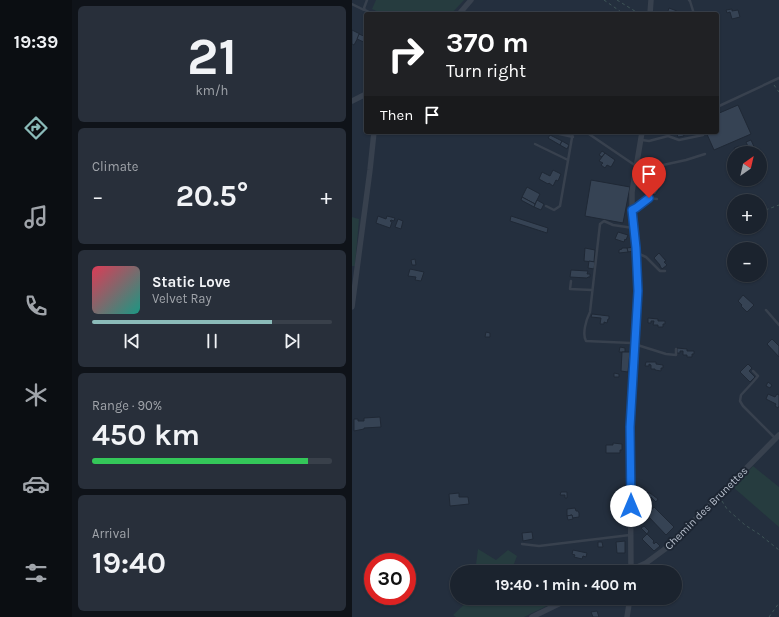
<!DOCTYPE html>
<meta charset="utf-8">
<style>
:root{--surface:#1b232e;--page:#282f3a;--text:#f1f3f6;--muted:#a0a4aa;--line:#39404a;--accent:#8bbbb9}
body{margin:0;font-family:Karla,sans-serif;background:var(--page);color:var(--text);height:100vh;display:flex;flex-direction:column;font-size:15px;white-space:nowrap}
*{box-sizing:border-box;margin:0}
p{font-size:13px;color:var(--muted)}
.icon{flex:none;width:22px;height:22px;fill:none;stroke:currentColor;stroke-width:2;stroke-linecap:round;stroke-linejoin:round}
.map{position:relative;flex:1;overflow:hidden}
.sheet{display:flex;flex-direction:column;gap:6px;padding:6px;background:#0f1319;width:280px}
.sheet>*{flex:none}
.hud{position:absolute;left:12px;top:12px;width:355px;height:122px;border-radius:4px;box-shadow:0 1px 3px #0004,0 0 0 1px var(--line);background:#202124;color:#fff;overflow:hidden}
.needle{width:26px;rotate:34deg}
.controls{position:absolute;left:375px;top:146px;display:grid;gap:8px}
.controls a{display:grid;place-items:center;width:40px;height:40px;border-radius:50%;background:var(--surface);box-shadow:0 1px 3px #0004,0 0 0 1px var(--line);font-size:20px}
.speed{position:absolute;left:12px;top:553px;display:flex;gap:8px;font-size:20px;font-weight:700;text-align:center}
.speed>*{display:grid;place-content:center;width:52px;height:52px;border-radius:50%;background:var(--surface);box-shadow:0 1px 3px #0004,0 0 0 1px var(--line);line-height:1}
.speed .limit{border:6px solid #d22;background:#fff;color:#111}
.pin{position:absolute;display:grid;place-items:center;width:34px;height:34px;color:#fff;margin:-41px -17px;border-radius:50% 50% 50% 0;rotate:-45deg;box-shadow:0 0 4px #0007}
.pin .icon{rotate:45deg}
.me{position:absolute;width:44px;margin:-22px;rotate:0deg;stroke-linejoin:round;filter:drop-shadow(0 0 3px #0008)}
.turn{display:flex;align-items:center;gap:14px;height:84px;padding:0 16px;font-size:18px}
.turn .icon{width:52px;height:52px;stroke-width:2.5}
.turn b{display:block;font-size:28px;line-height:34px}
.then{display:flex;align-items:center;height:38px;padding:0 16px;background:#0003;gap:8px;font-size:15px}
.big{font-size:30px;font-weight:700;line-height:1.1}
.sheet .widget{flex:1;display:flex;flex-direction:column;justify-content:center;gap:6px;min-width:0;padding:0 14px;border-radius:6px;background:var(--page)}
.sheet .dial{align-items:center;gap:0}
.dial b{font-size:52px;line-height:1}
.song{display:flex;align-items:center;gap:12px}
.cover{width:48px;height:48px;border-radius:6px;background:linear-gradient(135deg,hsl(350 70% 55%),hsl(170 70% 35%))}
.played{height:4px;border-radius:2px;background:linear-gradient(90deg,var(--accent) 75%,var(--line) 75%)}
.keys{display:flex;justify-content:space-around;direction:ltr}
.heat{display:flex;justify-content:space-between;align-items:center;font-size:22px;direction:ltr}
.charge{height:6px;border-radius:3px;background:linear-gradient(90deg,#34c759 90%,var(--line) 0)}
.trip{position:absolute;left:98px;top:565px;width:232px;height:40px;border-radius:20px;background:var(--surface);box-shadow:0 1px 3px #0004,0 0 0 1px var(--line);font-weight:700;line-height:40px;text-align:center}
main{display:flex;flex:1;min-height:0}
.tabs{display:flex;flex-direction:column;width:72px;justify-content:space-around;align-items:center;background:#0b0e12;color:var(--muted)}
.tabs .icon{width:28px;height:28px}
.tabs .active{color:var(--accent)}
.tabs b{font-size:18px;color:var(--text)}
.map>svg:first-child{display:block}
</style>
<main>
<nav class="tabs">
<b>19:39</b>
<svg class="icon active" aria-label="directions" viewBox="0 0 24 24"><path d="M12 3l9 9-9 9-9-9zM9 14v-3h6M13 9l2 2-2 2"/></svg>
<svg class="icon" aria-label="music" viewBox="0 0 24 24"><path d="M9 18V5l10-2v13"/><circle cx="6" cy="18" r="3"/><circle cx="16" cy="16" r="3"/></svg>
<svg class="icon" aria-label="phone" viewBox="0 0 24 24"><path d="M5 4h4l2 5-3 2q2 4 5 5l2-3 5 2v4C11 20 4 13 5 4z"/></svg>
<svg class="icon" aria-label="climate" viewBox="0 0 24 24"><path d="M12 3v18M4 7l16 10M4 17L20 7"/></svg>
<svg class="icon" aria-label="car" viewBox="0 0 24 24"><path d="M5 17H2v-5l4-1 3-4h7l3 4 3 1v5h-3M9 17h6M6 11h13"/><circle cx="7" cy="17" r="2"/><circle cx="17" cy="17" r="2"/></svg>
<svg class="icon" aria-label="filters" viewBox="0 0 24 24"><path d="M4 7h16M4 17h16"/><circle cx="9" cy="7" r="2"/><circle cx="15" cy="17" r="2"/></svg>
</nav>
<section class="sheet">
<div class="widget dial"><b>21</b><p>km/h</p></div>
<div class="widget"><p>Climate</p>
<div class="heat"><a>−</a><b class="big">20.5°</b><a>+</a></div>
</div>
<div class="widget">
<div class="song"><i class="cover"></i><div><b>Static Love</b><p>Velvet Ray</p></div></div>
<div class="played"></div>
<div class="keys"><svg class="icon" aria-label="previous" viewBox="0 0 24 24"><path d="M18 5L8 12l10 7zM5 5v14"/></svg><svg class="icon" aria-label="pause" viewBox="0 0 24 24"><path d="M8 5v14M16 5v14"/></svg><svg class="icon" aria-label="next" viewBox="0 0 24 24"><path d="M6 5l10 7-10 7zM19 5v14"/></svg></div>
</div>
<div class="widget"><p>Range · 90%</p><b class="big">450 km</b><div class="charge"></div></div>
<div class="widget"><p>Arrival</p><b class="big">19:40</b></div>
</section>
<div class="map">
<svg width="427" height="617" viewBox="0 0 427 617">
<rect width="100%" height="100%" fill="#242f3e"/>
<!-- green -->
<g fill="#263c3f">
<polygon points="24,0 112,0 99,14 31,14 20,9"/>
<polygon points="0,217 7,219 3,266 0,266"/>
<polygon points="401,466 427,487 427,527 381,487"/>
<polygon points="126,549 144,560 156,550 165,556 160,569 163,572 123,572"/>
<polygon points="119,598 211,598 172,617 104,617 101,615"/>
</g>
<!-- building -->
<g fill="#364354" stroke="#1f2835">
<polygon points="317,8 325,11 324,14 315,14"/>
<polygon points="380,9 380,11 386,10 388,17 380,19 378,12 375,13 374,10"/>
<polygon points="0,30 8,34 2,45 0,44"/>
<polygon points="7,34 14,37 14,43 5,39"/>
<polygon points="386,105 399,134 362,150 354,132 365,132 365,114"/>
<polygon points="331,133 332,136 326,137 325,134"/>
<polygon points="198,135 210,141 208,145 196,138"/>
<polygon points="399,140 403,149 398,151 394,142"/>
<polygon points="210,141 217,145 215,149 208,145"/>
<polygon points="387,146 389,151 385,153 382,148"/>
<polygon points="250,151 253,153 250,157 247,155"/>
<polygon points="253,153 263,160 259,167 255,165 253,168 249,165 251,163 247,161"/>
<polygon points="201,170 209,174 206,181 204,180 201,186 197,183 196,184 187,179 190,172 198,176"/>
<polygon points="239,180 278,187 271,223 233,216"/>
<polygon points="294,182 303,187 300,193 291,188"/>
<polygon points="175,187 188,194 183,204 170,197"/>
<polygon points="303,187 307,189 303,195 300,193"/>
<polygon points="170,197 183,204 182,207 169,200"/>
<polygon points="185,200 192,204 189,210 182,207"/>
<polygon points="382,206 382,214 381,215 377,209"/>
<polygon points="26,216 34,219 35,216 43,218 42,221 39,220 38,221 40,222 38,228 24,223"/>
<polygon points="159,216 196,228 195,233 158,221"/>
<polygon points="46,219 51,221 49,229 43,227"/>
<polygon points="266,232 276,235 274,240 273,239 272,242 263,239"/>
<polygon points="281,247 282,251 276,252 275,248"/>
<polygon points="233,248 243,250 242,262 232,261"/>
<polygon points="270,248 275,248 276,252 267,253 267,250 270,249"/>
<polygon points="307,253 314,261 312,262 315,265 310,269 308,266 308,265 302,258"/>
<polygon points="63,259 64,265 60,265 59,260"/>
<polygon points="237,261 243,262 242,269 236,268"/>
<polygon points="58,269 72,272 69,281 63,280 64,277 56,276"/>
<polygon points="219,270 236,271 235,274 238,274 238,277 236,277 235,278 218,277"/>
<polygon points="391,295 402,305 395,312 389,306 390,305 386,301"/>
<polygon points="240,314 257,316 257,319 256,319 255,323 252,322 252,324 248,324 249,318 239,317"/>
<polygon points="296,318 306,319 306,321 313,321 313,324 311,324 311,327 306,327 306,325 301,325 302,321 299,321 299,323 296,323"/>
<polygon points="134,332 138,333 138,337 133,337"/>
<polygon points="420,339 427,346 427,357 415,344"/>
<polygon points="268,347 273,348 273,352 267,352"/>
<polygon points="325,348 335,349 335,351 342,351 342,354 340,354 340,357 335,357 335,355 331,355 331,351 328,351 328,353 325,353"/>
<polygon points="270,352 278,352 276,372 269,371"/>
<polygon points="294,362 304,362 304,364 311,365 311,368 309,368 309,371 303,370 303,369 299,369 299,365 297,364 297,366 293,366"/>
<polygon points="396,364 400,368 397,371 403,377 398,382 388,372"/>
<polygon points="262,373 267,374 267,377 262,377"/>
<polygon points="416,382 420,385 418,388 414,386"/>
<polygon points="416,394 423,397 425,394 427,395 427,406 426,408 423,406 424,404 414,399"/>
<polygon points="28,417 29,427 12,428 12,429 2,431 2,419 6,419 6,421 12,421 12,418"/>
<polygon points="261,443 270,444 270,450 268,450 268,453 254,453 254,445 261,445"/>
<polygon points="209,492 215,492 215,498 213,498 213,495 208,495"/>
<polygon points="107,493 107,497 116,497 117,504 98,506 97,494"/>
<polygon points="291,493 298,493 306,499 304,502 299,497 299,507 293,507 293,497 291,497"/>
<rect x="291" y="497" width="2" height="10"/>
<polygon points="302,507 322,527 314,535 296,516 297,515 296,514"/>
<polygon points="223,508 224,511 226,511 227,513 227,517 220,518 220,515 215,516 215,509"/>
<polygon points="220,515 221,519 216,520 215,516"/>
<polygon points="292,526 297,531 295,534 289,528"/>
<polygon points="180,532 181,539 171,541 170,533"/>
<polygon points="295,534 302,541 301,542 302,544 304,542 308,546 302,551 290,539"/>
<polygon points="273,541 273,553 265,553 264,542"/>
<polygon points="246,542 250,542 251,547 246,547"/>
<polygon points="221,550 235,553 234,557 231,556 230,559 222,557 223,555 220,554"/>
<polygon points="245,611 247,617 241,617 239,612"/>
</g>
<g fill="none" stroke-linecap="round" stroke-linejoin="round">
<!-- path -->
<g stroke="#3f5557" stroke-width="1" stroke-dasharray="3 3" stroke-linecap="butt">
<polyline points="252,0 272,14"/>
<polyline points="265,0 286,13 292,13"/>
<polyline points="422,85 427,92"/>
<polyline points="408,212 427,205"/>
<polyline points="370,501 375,509 393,525 407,534 427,550"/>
<polyline points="417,617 427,603"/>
</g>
<!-- lane -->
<g stroke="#38414e" stroke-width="2.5">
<polyline points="15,0 12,8 13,10 21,14"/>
<polyline points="337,0 338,1 342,14"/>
<polyline points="0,4 12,10"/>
<polyline points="365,107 427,78"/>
<polyline points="192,132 203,133 221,137"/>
<polyline points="234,132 284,166 288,170 334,160 353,154"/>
<polyline points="290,140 297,141 316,136 327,140 351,135"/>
<polyline points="183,144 216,160"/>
<polyline points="194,206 202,210 208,206 221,132"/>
<polyline points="281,209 284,208 297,198 305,199"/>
<path d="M281,228L261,225L252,221L248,224L238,312C234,320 230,334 234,341L279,343L314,354L324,355V349"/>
<polyline points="285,253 294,257 308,271 313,271"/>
<polyline points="219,281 218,289 240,290"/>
<polyline points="414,310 427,325"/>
<polyline points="401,371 406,376 401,382 389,395 388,401 391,406 423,438"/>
<polyline points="170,544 187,546 278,535"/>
</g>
<!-- street -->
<g stroke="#38414e" stroke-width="5.5">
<polyline points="107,14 119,0"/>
<polyline points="298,14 299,0"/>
<polyline points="0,101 14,94"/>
<polyline points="0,307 18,170 22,132"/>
<polyline points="274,572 294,563 313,549 356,507 427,435"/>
<polyline points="279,572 278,427 286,291 284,247 280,213 280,192 290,132"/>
<polyline points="180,617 219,598"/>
<polyline points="275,617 278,598"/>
</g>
</g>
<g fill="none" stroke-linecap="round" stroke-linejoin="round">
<!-- route casing -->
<g stroke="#114b97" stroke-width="10">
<polyline id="route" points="279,506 278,427 286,291 284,248 280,210 284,208 297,198"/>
</g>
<!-- route -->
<use href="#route" stroke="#1a73e8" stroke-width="7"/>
</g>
<g text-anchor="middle" stroke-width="4" stroke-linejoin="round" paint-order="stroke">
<!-- street labels -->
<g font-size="11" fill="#b4bcc9" stroke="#1d2633">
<text transform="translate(354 508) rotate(-45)" y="4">Chemin des Brunettes</text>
</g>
</g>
</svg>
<div class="controls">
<a><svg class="needle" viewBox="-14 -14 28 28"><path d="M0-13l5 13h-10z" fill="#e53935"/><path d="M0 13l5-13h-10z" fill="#a0a4aa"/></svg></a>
<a>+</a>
<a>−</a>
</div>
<div class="speed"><div class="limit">30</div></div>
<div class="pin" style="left:297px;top:198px;background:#d93025"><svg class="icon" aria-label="arrive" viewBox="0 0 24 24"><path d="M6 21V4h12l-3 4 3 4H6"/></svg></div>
<svg class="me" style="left:279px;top:506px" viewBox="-20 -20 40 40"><circle r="19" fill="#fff"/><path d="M0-13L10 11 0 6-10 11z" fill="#1a73e8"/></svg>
<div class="trip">19:40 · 1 min · 400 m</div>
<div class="hud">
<div class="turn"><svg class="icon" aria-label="right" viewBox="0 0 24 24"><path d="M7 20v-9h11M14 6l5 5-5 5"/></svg><div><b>370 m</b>Turn right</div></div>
<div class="then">Then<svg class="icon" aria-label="arrive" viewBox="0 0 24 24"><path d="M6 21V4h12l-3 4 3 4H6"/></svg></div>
</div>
</div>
</main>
